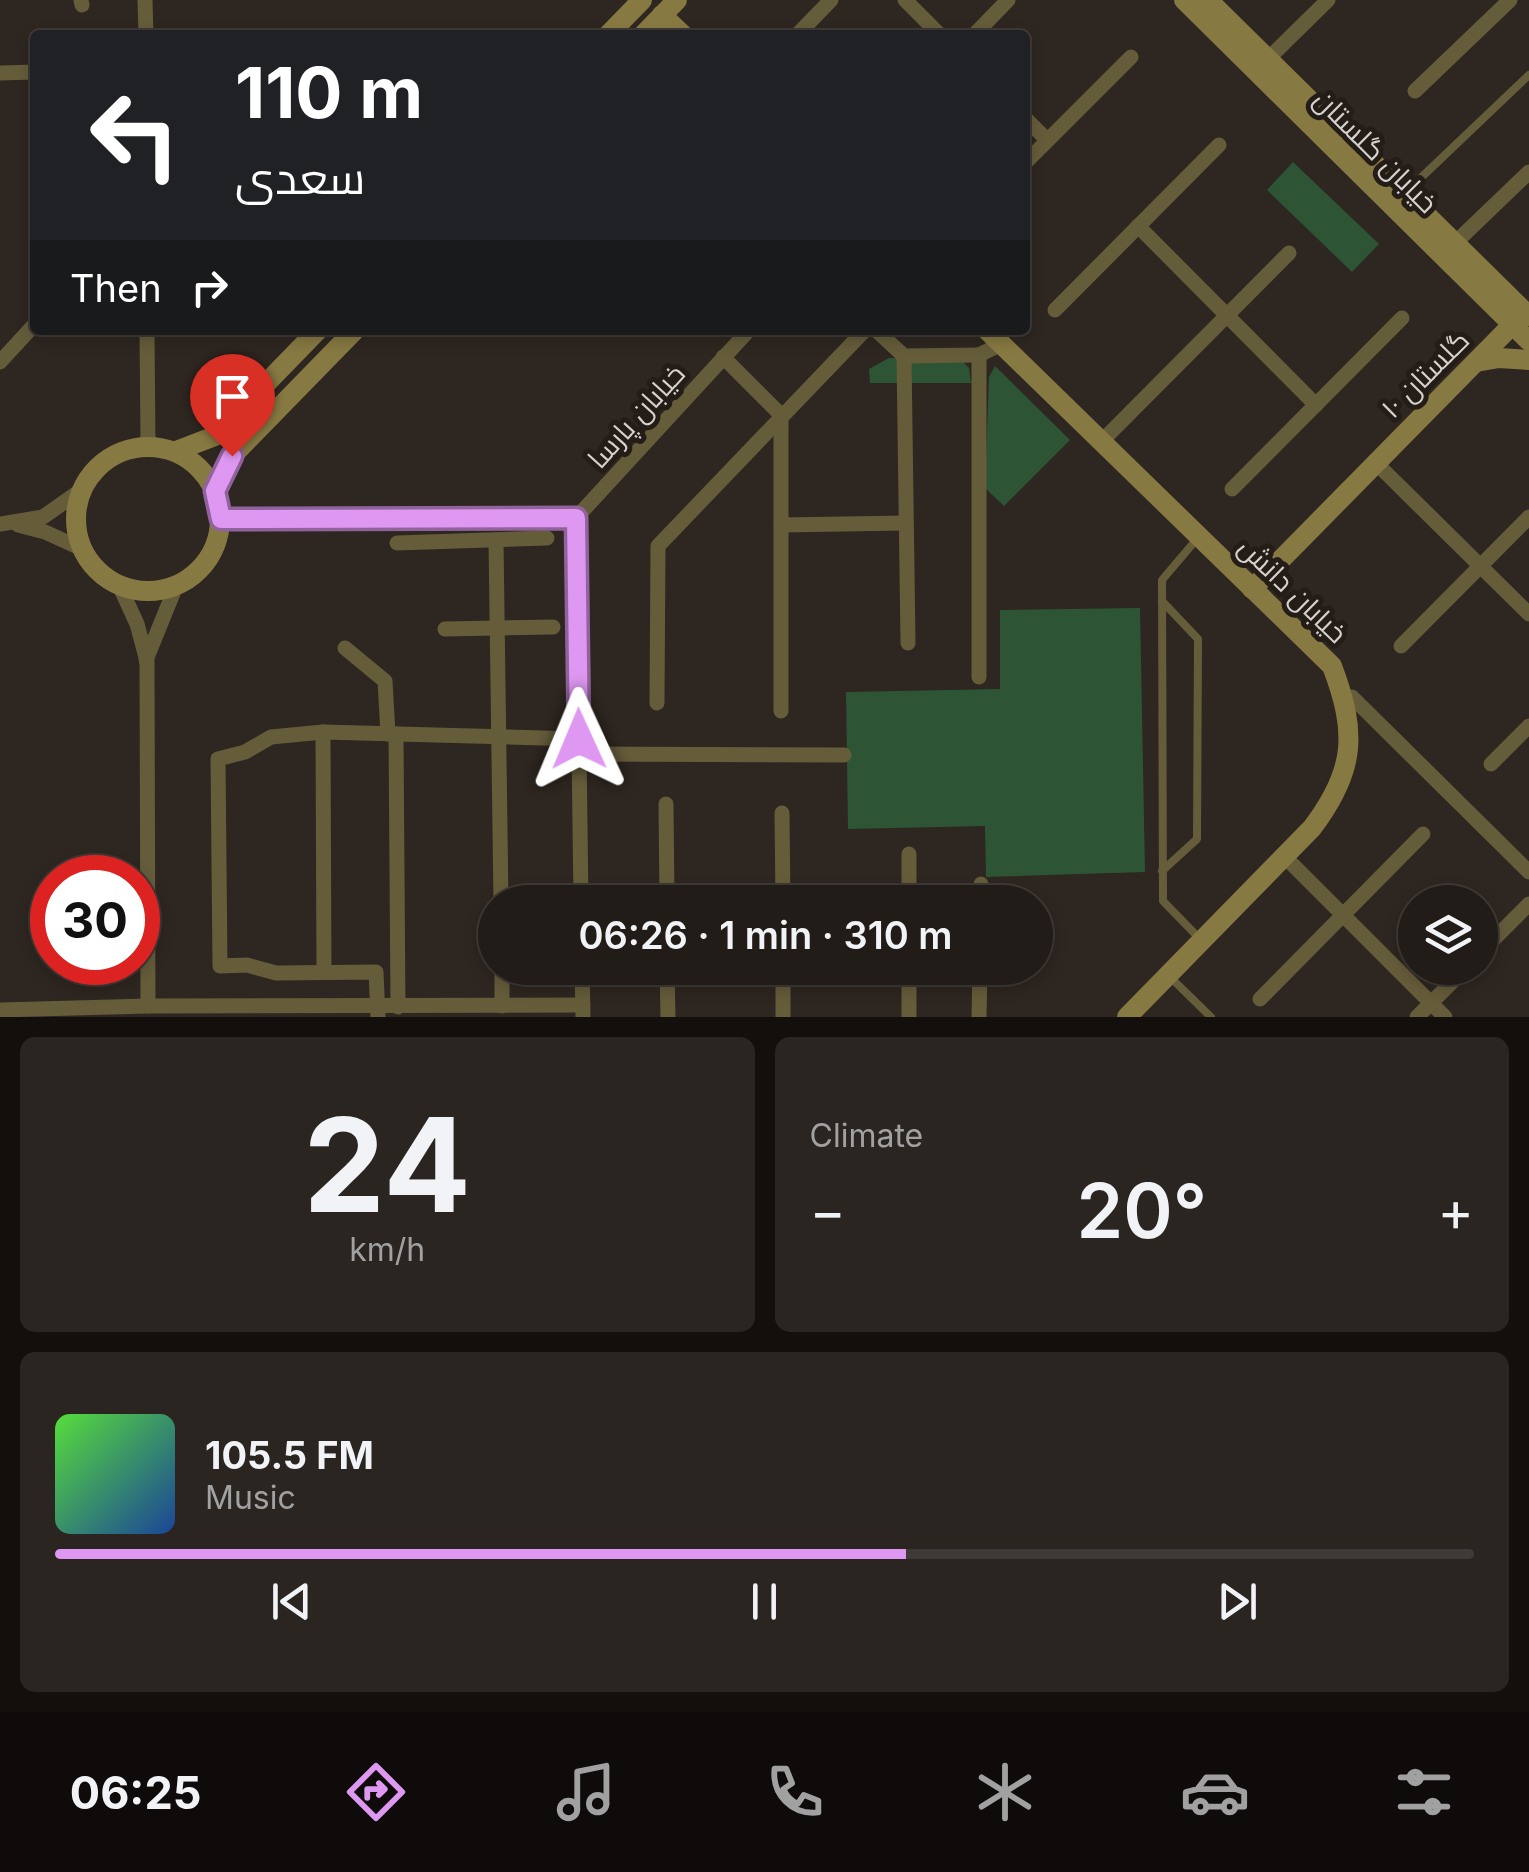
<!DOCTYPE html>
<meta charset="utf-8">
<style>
:root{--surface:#221c18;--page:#2a2521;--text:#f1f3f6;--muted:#a2a1a2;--line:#3f3a37;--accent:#df98f2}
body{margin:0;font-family:Inter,Cairo,sans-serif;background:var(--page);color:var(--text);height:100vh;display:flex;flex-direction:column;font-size:38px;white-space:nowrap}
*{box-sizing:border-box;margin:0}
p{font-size:32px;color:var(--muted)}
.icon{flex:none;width:55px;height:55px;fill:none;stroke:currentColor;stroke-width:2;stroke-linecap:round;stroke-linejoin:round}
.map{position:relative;height:1017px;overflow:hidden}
.panel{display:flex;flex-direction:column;gap:20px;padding:20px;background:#130f0d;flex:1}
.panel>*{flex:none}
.top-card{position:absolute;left:30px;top:30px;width:1000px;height:305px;border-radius:10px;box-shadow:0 5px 15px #0003,0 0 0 2px var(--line);background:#202124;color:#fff;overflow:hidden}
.buttons{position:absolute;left:1398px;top:885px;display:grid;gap:20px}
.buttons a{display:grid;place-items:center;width:100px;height:100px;border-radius:50%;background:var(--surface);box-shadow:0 5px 15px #0003,0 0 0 2px var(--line);font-size:50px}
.speed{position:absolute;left:30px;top:855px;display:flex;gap:20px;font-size:50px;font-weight:700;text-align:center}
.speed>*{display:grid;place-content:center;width:130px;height:130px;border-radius:50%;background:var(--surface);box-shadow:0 5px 15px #0003,0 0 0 2px var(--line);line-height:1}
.speed .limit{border:15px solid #d22;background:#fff;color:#111}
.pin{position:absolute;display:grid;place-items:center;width:85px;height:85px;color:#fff;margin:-102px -42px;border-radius:50% 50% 50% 0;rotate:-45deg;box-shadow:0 0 10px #0007}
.pin .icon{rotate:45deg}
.me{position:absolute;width:110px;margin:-55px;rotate:359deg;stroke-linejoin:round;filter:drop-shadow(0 0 8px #0008)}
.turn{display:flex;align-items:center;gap:35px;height:210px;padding:0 40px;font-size:45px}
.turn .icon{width:130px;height:130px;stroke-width:2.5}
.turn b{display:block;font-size:70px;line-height:85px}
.then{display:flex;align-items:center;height:95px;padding:0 40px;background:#0003;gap:20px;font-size:38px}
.big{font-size:75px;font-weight:600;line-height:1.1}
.panel .card{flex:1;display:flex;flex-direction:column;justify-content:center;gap:15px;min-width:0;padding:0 35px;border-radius:15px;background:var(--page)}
.panel .dial{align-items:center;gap:0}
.dial b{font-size:130px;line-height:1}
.song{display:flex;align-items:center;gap:30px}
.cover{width:120px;height:120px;border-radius:15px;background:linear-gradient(135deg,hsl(110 70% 55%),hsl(220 70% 35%))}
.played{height:10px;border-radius:5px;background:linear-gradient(90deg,var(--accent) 60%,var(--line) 60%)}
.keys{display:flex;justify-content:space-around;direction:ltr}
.heat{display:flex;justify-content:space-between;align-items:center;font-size:55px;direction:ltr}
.panel .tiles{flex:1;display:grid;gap:20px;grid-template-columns:1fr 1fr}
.card:last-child{grid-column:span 2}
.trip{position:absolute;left:478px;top:885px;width:575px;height:100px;border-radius:50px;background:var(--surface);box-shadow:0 5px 15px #0003,0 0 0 2px var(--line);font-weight:600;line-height:100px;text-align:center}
.dock{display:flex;height:160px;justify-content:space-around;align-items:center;background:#0e0b0a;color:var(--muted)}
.dock .icon{width:70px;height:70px}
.dock .selected{color:var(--accent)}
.dock b{font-size:45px;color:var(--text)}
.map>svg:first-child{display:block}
</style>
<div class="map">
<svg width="1529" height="1017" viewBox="0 0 1529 1017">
<rect width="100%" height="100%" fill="#2e2620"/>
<!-- green -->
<g fill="#2d5535">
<polygon points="1293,162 1379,244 1352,272 1267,190"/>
<polygon points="889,358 959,358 969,368 971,383 870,383 869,369"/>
<polygon points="995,366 1070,440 1004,506 985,488 989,377"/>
<polygon points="1140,608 1145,872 986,877 985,826 848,829 846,692 1000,689 1000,610"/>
</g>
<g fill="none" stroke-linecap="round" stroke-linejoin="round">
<!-- lane -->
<g stroke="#655c3a" stroke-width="8">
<polyline points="1406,192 1529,75"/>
<polyline points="1196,540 1162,580 1163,901 1199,938"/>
<polyline points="1162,601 1198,639 1197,839 1162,871"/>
<polyline points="1168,975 1211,1017"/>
</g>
<!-- street -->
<g stroke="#655c3a" stroke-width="15">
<polyline points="81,0 82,5"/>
<polyline points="145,0 146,35"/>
<polyline points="905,0 940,35"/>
<polyline points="797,35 831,0"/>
<polyline points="974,35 1008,0"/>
<polyline points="1268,59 1328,0"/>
<polyline points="0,73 35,72"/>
<polyline points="1415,91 1510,0"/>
<polyline points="1025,118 1047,140"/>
<polyline points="1025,163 1131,57"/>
<polyline points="1138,226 1316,405"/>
<polyline points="1455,243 1529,172"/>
<polyline points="1055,310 1219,145"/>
<polyline points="147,330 148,446"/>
<polyline points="876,330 904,356 979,355"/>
<polyline points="904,356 908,643"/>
<polyline points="723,357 781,415 781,711"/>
<polyline points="0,362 35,324"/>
<polyline points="1101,442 1289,253"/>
<polyline points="1376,463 1529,614"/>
<polyline points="1232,489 1402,318"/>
<polyline points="221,519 576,518"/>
<polyline points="0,524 43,517 80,491"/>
<polyline points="18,525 45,532 80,548"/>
<polyline points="781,525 906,523"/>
<polyline points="496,540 501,902"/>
<polyline points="397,543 547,538"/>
<polyline points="120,587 137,624 147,661 148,1006"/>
<polyline points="445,629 553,627"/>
<polyline points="1401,646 1529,517"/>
<polyline points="345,648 385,681 388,734"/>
<polyline points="146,660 176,586"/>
<polyline points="979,677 979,355 1001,344"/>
<polyline points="1352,697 1529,872"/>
<polyline points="657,703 658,546 865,330"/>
<polyline points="323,732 324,972"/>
<polyline points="396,734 398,1007"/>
<polyline points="579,754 844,755"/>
<polyline points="1491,764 1529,726"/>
<polyline points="666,804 667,902"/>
<polyline points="782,813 783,902"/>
<polyline points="1284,856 1445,1017"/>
<polyline points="581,902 576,518 749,330"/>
<polyline points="909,902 909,854"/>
<polyline points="981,902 981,884"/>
<polyline points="1480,953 1529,904"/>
<polyline points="502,968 502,1006"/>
<polyline points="582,968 583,1017"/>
<polyline points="667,968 668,1017"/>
<polyline points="783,968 783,1017"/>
<polyline points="1260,999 1423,834"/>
<polyline points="0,1010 148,1006 583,1005"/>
<polyline points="378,1017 376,972 276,973 247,965 220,966 218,759 245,752 271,737 323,732 579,739"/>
<polyline points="909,1017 909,968"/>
<polyline points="979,1017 980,968"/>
<polyline points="1417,1017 1466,968"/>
</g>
<!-- secondary -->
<g stroke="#877942" stroke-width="20">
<polyline points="1184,0 1529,341"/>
<polyline points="1208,0 1529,316"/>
<polyline points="662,15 683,35"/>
<polyline points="608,35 642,0"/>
<polyline points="643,35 677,0"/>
<path d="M987,330L1332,666C1357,732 1356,770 1312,828L1127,1017"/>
<polyline points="1476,362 1499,358 1529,360"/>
<circle cx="148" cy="519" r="72"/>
<polyline points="176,451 215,436 318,330"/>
<polyline points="215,491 232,456 355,330"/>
<polyline points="1252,589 1513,324"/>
</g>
</g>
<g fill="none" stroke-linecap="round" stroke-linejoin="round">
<!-- route casing -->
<g stroke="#91639d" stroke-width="25">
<polyline id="route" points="232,456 215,491 221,519 576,518 579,739"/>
</g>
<!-- route -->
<use href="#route" stroke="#df98f2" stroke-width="18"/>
</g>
<g text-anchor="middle" stroke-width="10" stroke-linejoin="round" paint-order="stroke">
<!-- street labels -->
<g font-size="28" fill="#d6d1cd" stroke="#241d17">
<text transform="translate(1376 151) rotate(45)" y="10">خیابان گلستان</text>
<text transform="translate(1425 374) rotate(-45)" y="10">گلستان ۱۰</text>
<text transform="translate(636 416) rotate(-48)" y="10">خیابان پارسا</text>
<text transform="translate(1293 590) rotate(44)" y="10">خیابان دانش</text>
</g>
</g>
</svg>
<div class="buttons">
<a><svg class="icon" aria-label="layers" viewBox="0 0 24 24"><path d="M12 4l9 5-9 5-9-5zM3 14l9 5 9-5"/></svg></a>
</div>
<div class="speed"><div class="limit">30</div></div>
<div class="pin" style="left:232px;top:456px;background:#d93025"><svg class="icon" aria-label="arrive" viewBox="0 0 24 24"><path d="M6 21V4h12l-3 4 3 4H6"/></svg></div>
<svg class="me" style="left:579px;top:739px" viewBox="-20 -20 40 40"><path d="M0-17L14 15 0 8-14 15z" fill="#df98f2" stroke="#fff" stroke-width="4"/></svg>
<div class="trip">06:26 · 1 min · 310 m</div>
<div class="top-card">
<div class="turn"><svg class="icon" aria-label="left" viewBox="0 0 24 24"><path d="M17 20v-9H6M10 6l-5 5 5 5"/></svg><div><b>110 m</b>سعدی</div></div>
<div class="then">Then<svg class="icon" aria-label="right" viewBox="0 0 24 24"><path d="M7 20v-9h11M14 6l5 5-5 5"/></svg></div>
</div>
</div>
<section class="panel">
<div class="tiles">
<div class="card dial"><b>24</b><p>km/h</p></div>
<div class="card"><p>Climate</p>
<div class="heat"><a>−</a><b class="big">20°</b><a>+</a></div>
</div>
<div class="card">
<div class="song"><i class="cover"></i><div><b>105.5 FM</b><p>Music</p></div></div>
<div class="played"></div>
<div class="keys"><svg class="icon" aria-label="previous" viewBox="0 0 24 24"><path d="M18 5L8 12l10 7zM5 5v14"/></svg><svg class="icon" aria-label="pause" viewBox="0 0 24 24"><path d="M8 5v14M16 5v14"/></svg><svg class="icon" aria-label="next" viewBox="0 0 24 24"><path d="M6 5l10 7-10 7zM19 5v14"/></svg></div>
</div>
</div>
</section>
<nav class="dock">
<b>06:25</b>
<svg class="icon selected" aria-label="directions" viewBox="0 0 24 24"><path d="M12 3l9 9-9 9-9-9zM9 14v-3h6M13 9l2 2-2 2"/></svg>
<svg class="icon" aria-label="music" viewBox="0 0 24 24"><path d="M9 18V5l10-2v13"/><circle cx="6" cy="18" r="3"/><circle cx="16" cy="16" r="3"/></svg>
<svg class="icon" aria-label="phone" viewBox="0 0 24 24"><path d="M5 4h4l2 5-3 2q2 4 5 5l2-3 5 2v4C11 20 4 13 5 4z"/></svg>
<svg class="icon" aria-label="climate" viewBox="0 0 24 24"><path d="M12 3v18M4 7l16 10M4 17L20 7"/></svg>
<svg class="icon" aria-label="car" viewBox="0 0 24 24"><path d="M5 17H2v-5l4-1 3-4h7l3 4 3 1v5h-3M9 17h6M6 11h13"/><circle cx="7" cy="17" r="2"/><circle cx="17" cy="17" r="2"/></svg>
<svg class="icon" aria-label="filters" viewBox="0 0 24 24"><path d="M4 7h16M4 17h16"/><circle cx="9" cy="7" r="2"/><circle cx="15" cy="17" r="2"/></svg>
</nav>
